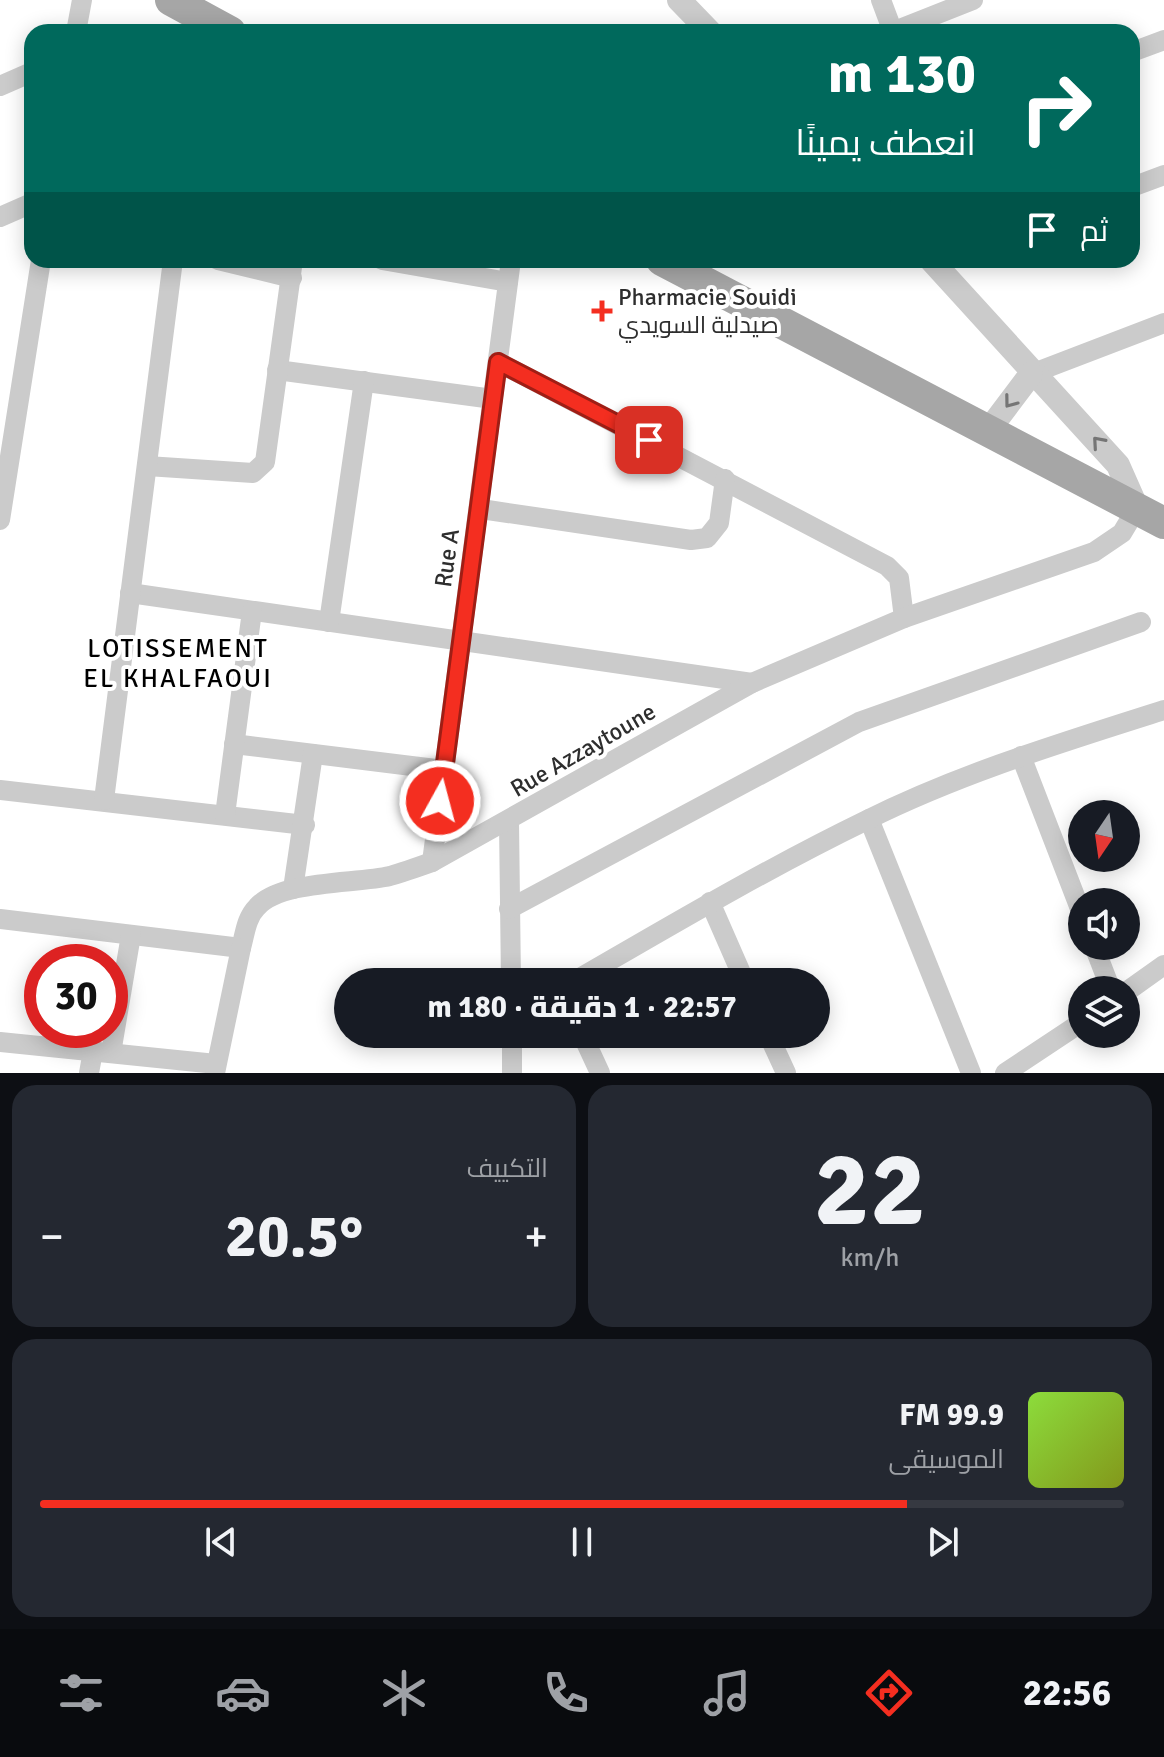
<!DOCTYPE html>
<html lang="ar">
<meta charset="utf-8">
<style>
:root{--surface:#171b24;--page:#242831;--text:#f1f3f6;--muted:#9ea1a6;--line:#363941;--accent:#f42e20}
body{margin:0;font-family:Signika,Cairo,sans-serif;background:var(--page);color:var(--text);direction:rtl;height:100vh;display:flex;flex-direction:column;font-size:30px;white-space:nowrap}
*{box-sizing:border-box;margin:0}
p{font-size:26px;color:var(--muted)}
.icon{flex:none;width:44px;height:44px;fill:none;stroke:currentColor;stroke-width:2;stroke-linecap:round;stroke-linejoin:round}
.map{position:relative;height:1073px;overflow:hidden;direction:ltr}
.details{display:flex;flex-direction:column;gap:12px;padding:12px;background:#0d0f14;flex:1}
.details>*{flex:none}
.guide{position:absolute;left:24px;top:24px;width:1116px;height:244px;border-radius:24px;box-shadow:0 4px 20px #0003;direction:rtl;background:#00695c;color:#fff;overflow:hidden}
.needle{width:52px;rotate:193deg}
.tools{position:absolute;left:1068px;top:800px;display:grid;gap:16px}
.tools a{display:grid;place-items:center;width:72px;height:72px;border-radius:50%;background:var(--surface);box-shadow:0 4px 20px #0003;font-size:40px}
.speed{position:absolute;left:24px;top:944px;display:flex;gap:16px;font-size:40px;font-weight:700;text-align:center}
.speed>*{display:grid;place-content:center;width:104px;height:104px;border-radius:50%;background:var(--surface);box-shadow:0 4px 20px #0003;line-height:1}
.speed .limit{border:12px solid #d22;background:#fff;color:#111}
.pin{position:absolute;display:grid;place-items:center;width:68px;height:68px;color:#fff;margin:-34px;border-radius:16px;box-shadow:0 4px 12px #0006}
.me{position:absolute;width:88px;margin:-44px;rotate:7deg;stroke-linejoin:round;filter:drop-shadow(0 0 6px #0008)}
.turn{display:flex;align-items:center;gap:28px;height:168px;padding:0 32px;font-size:36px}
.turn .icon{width:104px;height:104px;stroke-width:2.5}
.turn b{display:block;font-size:56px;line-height:68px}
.then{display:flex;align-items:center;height:76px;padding:0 32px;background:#0003;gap:16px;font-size:30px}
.big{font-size:60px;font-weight:800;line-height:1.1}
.details .widget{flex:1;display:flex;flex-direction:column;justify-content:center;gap:12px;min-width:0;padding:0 28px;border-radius:24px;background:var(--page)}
.details .dial{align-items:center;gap:0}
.dial b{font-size:104px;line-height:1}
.song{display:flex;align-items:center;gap:24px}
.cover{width:96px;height:96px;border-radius:12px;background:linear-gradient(135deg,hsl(90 70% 55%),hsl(70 70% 35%))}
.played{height:8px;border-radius:4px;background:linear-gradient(90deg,var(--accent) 80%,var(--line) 80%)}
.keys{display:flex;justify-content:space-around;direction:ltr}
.heat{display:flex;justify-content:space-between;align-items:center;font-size:44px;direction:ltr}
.details .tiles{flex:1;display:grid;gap:12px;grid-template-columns:1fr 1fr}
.widget:last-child{grid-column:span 2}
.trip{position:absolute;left:334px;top:968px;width:496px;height:80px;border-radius:40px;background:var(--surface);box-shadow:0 4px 20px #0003;font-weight:800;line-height:80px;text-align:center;direction:rtl}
.tabs{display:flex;height:128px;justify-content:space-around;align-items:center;background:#090b0e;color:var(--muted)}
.tabs .icon{width:56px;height:56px}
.tabs .on{color:var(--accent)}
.tabs b{font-size:36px;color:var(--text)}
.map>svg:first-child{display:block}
</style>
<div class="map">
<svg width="1164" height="1073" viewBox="0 0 1164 1073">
<rect width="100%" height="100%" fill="#fff"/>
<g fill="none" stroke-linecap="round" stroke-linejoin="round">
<!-- minor -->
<g stroke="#cbcbcb" stroke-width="20">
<polyline points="881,0 893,32"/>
<polyline points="76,32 82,0"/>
<polyline points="892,32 973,0"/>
<polyline points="1132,52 1164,40"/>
<polyline points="0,86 32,72"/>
<polyline points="1132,187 1164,175"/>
<polyline points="0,217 32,203"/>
<polyline points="218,260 292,278"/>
<polyline points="382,260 508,282"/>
<polyline points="498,362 887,566 899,578 904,618"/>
<polyline points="277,370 493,399"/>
<polyline points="1031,374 1164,323"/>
<polyline points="147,466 253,473 265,462 293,260"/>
<polyline points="481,509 691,540 707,538 719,523 725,479"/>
<polyline points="0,520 41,260"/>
<polyline points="130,593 752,683"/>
<polyline points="329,622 364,381"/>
<polyline points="234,744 444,770"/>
<polyline points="1021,756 1082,914"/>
<polyline points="0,790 305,825"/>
<polyline points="104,800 173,260"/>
<polyline points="225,815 252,611"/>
<polyline points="869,819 971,1073"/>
<polyline points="509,822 511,982"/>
<polyline points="432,862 511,260"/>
<polyline points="293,889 313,754"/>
<polyline points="710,902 745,982"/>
<polyline points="509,909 859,722 1141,622"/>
<path d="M0,919L241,948C245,934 246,918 257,907C281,880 355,884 390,876C404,872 418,867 432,862L752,683L904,618L1094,552L1122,533L1137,508"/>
<polyline points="1094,946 1111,990"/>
<path d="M573,982C670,926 766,869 867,820C961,773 1064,742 1164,710"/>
<polyline points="1126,992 1164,965"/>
<polyline points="582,1034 600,1073"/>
<polyline points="768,1034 786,1073"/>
<polyline points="0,1042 216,1064"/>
<polyline points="111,1053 131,935"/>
<polyline points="89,1073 93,1051"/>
<polyline points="215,1073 241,948"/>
<polyline points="512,1073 512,1034"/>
<polyline points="1005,1073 1082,1022"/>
</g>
<!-- tertiary -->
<g stroke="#cbcbcb" stroke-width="24">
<polyline points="679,0 710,32"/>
<polyline points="931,260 1118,465 1137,508"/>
<polyline points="988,431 1031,374"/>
</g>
<!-- primary -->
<g stroke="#a6a6a6" stroke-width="32">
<polyline points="171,0 230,32"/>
<polyline points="662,260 1164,523"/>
</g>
</g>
<!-- one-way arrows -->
<defs><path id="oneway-chevron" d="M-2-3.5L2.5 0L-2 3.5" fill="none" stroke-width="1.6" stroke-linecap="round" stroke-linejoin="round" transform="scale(2)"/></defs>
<g stroke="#757575">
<use href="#oneway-chevron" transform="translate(1010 402) rotate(127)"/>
<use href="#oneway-chevron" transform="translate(1098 442) rotate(-131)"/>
</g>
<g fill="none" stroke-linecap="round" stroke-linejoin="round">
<!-- route casing -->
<g stroke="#9f1e15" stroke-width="20">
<polyline id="route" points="440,801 498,362 649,440"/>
</g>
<!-- route -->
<use href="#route" stroke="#f42e20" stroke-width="14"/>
</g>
<!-- markers -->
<path fill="#f42e20" stroke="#fff" stroke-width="3" d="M598 299h8v8h8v8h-8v8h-8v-8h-8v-8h8z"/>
<g text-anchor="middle" stroke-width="8" stroke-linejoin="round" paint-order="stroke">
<!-- poi labels -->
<g font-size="24" fill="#2e2e2e" stroke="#fff" text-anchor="start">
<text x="618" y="305">Pharmacie Souidi<tspan x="618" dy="28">صيدلية السويدي</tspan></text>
</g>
<!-- street labels -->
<g font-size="24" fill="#2e2e2e" stroke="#fff">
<text transform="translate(447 558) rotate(-82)" y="8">Rue A</text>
<text transform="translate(583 750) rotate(-30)" y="8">Rue Azzaytoune</text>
</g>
<!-- neighbourhood labels -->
<g font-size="26" letter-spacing="2" fill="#000" stroke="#fff">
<text x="178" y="657">LOTISSEMENT<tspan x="178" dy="30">EL KHALFAOUI</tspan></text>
</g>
</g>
</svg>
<div class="tools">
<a><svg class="needle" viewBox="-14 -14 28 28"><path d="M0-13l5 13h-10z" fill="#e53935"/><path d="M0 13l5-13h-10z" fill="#9ea1a6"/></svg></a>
<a><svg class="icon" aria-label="sound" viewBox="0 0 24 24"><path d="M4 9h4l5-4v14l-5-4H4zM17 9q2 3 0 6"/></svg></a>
<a><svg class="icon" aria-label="layers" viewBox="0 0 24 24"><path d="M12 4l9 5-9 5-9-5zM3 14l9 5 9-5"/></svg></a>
</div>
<div class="speed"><div class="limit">30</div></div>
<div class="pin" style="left:649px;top:440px;background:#d93025"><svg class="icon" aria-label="arrive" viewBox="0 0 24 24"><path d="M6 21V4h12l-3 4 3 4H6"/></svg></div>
<svg class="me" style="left:440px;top:801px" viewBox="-20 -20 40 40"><circle r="17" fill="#f42e20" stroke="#fff" stroke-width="3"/><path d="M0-11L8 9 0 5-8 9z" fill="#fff"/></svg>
<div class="trip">22:57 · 1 دقيقة · 180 m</div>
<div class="guide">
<div class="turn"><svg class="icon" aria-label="right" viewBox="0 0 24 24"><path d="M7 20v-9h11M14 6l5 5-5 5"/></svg><div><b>130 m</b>انعطف يمينًا</div></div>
<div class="then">ثم<svg class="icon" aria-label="arrive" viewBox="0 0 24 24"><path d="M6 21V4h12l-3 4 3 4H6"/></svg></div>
</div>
</div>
<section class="details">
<div class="tiles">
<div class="widget dial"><b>22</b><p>km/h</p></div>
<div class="widget"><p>التكييف</p>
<div class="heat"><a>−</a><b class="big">20.5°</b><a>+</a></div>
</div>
<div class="widget">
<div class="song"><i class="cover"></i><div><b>99.9 FM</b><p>الموسيقى</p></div></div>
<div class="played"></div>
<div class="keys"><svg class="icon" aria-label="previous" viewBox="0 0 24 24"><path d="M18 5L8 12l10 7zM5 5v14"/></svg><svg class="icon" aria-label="pause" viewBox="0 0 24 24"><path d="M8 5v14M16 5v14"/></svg><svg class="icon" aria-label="next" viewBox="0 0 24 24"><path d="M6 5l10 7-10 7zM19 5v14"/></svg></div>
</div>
</div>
</section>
<nav class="tabs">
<b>22:56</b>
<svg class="icon on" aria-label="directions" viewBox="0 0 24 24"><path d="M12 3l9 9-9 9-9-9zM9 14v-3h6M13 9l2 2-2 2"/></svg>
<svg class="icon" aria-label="music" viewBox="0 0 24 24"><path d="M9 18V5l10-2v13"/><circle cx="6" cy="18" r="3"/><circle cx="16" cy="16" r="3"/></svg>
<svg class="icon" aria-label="phone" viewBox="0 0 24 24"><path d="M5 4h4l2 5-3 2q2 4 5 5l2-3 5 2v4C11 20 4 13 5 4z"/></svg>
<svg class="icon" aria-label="climate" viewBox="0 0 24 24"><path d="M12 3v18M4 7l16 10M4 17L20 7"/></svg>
<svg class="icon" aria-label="car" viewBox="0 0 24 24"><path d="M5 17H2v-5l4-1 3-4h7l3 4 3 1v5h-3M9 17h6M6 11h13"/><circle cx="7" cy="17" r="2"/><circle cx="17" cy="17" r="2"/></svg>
<svg class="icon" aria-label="filters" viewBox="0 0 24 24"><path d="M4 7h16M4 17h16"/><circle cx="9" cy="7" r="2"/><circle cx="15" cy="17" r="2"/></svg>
</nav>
